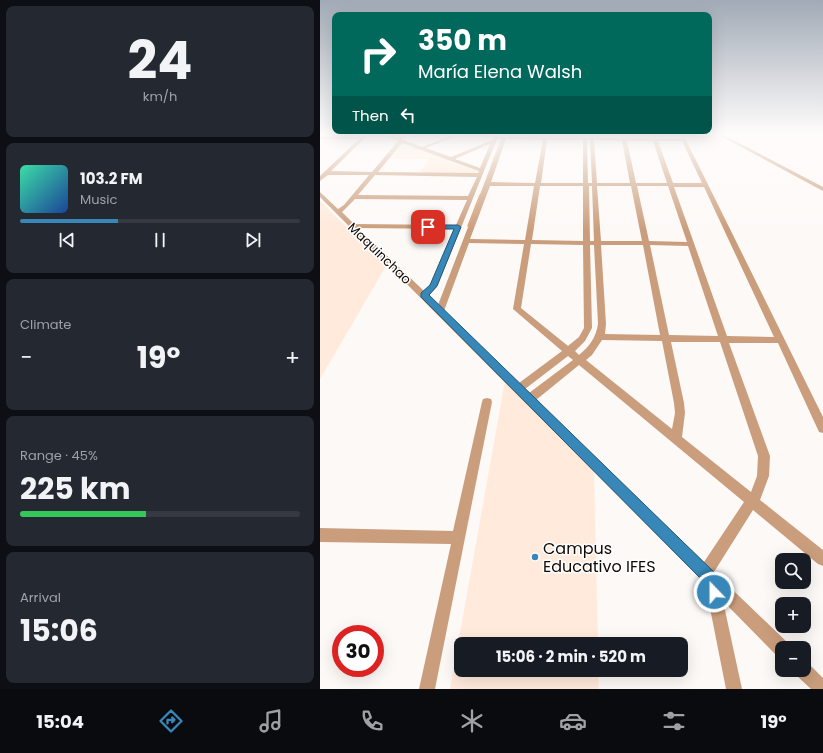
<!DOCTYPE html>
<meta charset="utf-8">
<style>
:root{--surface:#171b24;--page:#242831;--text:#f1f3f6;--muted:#9ea1a6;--line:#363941;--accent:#3787b8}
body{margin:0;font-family:Poppins,sans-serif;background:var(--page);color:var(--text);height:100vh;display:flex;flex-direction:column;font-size:15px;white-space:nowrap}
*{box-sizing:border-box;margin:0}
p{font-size:13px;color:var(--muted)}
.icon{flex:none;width:22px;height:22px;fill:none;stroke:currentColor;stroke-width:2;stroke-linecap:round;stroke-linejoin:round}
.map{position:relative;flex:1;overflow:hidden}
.panel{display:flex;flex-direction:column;gap:6px;padding:6px;background:#0d0f14;width:320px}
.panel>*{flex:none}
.hud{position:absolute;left:12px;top:12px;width:380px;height:122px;border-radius:8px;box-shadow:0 4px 16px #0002;background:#00695c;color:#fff;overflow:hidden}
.tools{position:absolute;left:455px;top:553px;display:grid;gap:8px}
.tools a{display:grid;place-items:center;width:36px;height:36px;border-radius:8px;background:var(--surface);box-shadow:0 4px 16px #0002;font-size:20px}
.speed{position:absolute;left:12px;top:625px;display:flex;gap:8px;font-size:20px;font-weight:700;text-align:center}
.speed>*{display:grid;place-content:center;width:52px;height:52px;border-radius:50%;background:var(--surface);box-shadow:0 4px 16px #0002;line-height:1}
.speed .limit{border:6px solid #d22;background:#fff;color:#111}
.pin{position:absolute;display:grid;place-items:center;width:34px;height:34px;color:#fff;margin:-17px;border-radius:8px;box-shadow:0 2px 6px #0006}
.me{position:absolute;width:44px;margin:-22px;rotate:338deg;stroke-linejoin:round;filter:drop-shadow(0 0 3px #0008)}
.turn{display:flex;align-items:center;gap:14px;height:84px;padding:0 20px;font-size:18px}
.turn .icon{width:52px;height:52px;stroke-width:2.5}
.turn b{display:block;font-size:28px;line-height:34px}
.then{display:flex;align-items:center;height:38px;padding:0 20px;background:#0003;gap:8px;font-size:15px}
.big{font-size:30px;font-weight:700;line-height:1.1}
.panel .tile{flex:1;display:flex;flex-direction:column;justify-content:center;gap:6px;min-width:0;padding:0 14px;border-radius:8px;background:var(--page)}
.panel .dial{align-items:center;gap:0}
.dial b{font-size:52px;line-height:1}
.song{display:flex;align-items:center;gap:12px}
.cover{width:48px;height:48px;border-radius:6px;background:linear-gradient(135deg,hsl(160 70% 55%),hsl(220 70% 35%))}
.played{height:4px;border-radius:2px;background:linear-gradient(90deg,var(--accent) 35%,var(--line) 35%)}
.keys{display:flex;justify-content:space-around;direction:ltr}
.heat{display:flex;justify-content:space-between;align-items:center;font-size:22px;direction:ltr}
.charge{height:6px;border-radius:3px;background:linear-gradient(90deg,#34c759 45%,var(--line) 0)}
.trip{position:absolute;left:134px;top:637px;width:234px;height:40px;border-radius:8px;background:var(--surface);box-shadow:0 4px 16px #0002;font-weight:700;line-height:40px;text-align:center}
.dock{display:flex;height:64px;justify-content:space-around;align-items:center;background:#090b0e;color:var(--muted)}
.dock .icon{width:28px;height:28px}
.dock .selected{color:var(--accent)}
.dock b{font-size:18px;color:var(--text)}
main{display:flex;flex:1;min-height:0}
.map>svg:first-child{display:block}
</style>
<main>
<section class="panel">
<div class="tile dial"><b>24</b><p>km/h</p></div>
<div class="tile">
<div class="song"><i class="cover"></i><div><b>103.2 FM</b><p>Music</p></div></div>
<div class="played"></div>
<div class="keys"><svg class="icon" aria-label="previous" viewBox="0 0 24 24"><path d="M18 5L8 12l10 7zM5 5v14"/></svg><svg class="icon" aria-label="pause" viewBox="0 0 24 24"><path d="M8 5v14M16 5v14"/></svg><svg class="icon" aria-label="next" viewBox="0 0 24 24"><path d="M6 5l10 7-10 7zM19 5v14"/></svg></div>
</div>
<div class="tile"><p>Climate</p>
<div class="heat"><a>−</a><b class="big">19°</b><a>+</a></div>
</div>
<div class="tile"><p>Range · 45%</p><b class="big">225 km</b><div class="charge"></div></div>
<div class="tile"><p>Arrival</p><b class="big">15:06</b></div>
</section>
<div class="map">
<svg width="503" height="689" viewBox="0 0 503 689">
<rect width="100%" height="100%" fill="#fdf9f7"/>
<!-- built -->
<g fill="#ffeadb">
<polygon points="0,201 66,266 0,379"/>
<polygon points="185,381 274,470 278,644 141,644 141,670 278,670 279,689 130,689"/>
</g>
<!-- green -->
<polygon fill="#fee8d7" points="82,142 159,171 159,172 154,174 99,173 109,159 67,159"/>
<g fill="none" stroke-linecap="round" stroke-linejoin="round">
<!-- stream-far1 -->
<polyline stroke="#d79b6a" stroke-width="1" points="160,196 181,140"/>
<!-- stream -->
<polyline stroke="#d79b6a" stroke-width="1.5" points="148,226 160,195"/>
<!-- minor -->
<g fill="#ca9e7c" fill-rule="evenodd">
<path d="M45,134H49L11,171L52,172L78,141L61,134C67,134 72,138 77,137C82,137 87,134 93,134L81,139L102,147L136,134H141L106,148L131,157L172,140L175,134H179L178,137L364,139L366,140L503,417V433L499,432L458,343H409L450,456L449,476L440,500L503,550V566L498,564L433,510L394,572L468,643L469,648H462V657L456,655L403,601L422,689H406L385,583L0,197V192L18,209L24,205L49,175H8L0,181V176L39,139H0V137H42ZM177,139H182L118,305L108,296L117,287ZM186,139L223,140L215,183L171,182ZM227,140H263V183H221ZM267,140H270L272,183H268ZM274,140L302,141L310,183H277ZM307,141H333L347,183H316ZM338,141H362L382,183H353ZM82,143L159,171L158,173L58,172ZM170,144L160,168L135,159ZM55,175L157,177L148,196L38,195ZM170,186H214L205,240L150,239ZM220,186H263V241L212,240ZM269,186H272L274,241H270ZM277,186H311L322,241H281ZM317,186H348L367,242L329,241ZM354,187H384L454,337L407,336ZM35,199L147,200L136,225L34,224L22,212ZM38,228L134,229L110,286L104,291ZM149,243L204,244L193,309L242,351L199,383L124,311ZM211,244L263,245L264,328L259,337L248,346L201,308ZM270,245H274L278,324C276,337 270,346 259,355L255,351L265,341L272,328ZM281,245H323L340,335L285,334L286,324ZM330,245L368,246L398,336L349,335ZM282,340L342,341L354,403L355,413L352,429L266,360L272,355ZM351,342H400L438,456L437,476L431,492L362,437L365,413L364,403ZM248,356L253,360L209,393L205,389ZM259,365L424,502L384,562L216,400Z"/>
<polygon points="397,134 402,134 503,187 503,191"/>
<polygon points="167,398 171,399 172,402 115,689 99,689 131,544 0,542 0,528 133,531 162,402 163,399"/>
<polygon points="484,662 489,664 503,678 503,689 491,689 477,676 475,670 484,670"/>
</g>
</g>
<!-- sky -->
<linearGradient id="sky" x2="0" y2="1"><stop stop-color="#a1aab6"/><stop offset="0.58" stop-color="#fefcfb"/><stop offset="1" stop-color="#fefcfb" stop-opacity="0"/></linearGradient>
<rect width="503" height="230" fill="url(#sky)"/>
<!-- route -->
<polygon fill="#3787b8" stroke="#245878" points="106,225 138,225 141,227 117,286 109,295 396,574 401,592 399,598 394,600 388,598 384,582 101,297 101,293 110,285 134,229 108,229 106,228"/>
<!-- markers -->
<circle fill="#3787b8" stroke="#fff" stroke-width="1.5" cx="215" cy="557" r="4"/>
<g text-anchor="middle" stroke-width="3" stroke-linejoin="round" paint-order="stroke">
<!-- street labels -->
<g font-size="13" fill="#100a06" stroke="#fff">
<text transform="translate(60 253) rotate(44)" y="5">Maquinchao</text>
</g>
<!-- near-poi labels -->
<g font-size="16" fill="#100a06" stroke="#fff" text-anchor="start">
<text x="223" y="554">Campus<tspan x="223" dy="18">Educativo IFES</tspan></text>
</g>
</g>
</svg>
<div class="tools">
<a><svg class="icon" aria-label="search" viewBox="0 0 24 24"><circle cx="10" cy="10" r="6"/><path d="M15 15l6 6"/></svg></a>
<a>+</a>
<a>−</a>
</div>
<div class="speed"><div class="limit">30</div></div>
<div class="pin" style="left:108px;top:227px;background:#d93025"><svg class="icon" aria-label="arrive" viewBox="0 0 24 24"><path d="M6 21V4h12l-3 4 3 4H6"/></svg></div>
<svg class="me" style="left:394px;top:592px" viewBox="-20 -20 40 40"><circle r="17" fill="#3787b8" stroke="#fff" stroke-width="3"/><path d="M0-11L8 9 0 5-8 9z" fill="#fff"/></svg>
<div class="trip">15:06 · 2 min · 520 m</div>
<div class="hud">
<div class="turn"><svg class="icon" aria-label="right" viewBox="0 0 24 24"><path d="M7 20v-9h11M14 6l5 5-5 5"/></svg><div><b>350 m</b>María Elena Walsh</div></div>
<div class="then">Then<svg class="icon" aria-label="left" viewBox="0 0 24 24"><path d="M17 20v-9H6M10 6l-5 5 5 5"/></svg></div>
</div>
</div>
</main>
<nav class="dock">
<b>15:04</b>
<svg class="icon selected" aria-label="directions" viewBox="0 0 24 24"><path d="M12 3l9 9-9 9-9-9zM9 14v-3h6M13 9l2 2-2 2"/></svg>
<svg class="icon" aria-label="music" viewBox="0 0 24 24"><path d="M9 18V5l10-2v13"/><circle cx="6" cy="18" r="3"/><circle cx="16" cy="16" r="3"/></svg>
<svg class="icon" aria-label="phone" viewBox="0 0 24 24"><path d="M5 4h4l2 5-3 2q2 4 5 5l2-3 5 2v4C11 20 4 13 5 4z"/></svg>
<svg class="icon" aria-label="climate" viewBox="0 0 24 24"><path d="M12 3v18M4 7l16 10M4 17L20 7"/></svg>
<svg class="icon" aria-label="car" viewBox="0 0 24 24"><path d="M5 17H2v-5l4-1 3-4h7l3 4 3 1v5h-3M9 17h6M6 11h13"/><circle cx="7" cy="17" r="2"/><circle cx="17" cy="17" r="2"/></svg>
<svg class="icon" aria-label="filters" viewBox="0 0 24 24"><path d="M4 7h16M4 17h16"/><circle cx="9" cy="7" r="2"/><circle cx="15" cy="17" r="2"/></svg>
<b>19°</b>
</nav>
